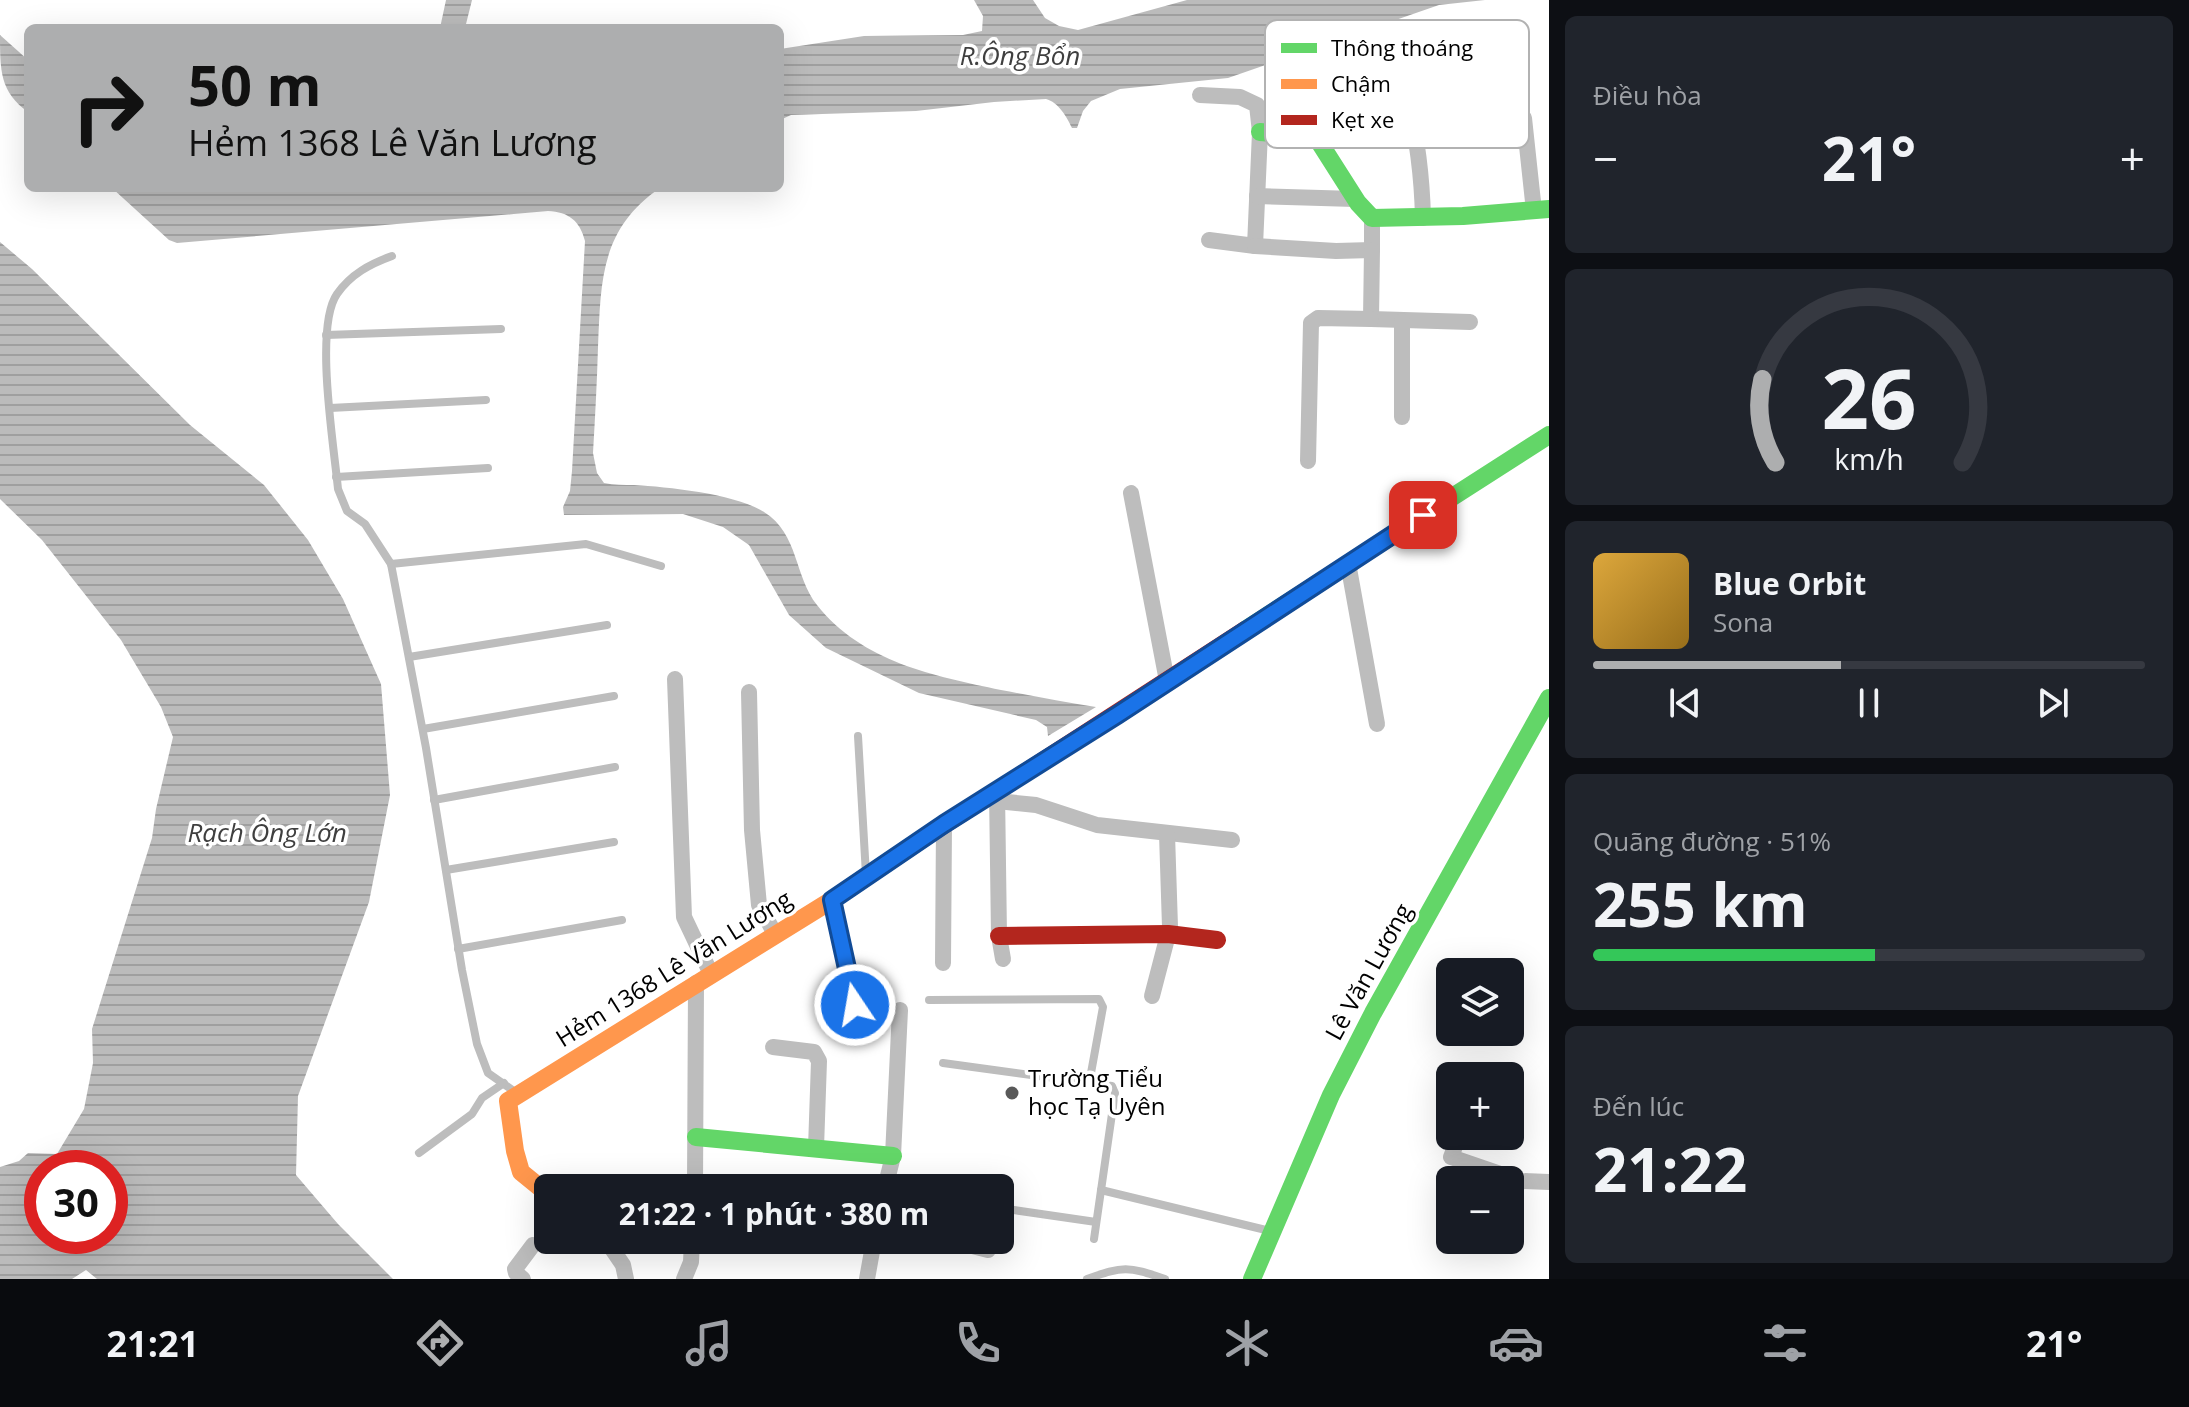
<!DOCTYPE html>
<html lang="vi">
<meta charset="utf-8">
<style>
:root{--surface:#171b24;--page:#20242c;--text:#f1f3f6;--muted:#9ea1a6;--line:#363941;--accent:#adaeaf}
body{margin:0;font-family:"Open Sans",sans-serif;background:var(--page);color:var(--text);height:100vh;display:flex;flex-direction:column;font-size:30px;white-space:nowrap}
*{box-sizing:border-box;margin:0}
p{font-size:26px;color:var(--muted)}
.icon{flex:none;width:44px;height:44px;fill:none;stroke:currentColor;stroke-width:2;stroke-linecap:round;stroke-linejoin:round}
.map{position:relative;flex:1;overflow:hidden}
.side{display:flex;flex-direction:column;gap:16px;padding:16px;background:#0d0f14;width:640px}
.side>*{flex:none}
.hud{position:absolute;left:24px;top:24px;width:760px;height:168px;border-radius:12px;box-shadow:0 8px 32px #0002;background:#adaeaf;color:#111;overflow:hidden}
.controls{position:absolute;left:1436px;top:958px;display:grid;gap:16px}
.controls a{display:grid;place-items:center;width:88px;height:88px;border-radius:12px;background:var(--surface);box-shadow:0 8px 32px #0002;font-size:40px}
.speed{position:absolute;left:24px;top:1150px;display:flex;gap:16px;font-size:40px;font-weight:700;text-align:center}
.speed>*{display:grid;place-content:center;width:104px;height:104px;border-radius:50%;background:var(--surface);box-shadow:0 8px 32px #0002;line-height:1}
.speed .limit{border:12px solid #d22;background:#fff;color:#111}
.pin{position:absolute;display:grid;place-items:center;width:68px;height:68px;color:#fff;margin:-34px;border-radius:16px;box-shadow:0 4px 12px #0006}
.me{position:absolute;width:88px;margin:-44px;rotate:348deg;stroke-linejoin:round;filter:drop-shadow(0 0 6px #0008)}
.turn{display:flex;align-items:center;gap:28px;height:168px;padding:0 32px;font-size:36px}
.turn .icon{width:104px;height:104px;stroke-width:2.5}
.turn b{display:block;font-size:56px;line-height:68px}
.big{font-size:60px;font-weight:700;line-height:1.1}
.side .card{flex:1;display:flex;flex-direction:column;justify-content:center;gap:12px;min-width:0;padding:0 28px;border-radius:12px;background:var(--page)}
.side .dial{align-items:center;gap:0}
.dial svg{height:208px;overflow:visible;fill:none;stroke:var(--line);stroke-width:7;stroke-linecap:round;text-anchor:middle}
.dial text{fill:var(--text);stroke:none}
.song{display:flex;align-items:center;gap:24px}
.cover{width:96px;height:96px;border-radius:12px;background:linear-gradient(135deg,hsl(40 70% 55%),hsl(40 70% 35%))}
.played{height:8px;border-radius:4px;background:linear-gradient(90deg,var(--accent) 45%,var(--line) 45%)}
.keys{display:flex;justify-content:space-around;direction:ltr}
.heat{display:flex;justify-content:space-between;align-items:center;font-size:44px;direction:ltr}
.charge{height:12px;border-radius:6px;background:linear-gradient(90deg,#34c759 51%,var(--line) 0)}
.trip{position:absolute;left:534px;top:1174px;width:480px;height:80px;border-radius:12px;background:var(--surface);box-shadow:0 8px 32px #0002;font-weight:700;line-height:80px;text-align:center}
.tab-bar{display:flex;height:128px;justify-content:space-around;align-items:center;background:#090b0e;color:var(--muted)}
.tab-bar .icon{width:56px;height:56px}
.tab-bar .active{color:var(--accent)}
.tab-bar b{font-size:36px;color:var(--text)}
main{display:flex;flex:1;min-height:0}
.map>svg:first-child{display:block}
</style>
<main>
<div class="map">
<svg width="1549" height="1279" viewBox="0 0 1549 1279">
<defs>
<pattern id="water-rules" width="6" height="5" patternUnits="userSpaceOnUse" patternTransform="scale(2)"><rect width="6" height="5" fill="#bbb"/><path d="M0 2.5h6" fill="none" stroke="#9f9f9f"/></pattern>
</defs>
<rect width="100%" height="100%" fill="#fff"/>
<!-- water -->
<g fill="url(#water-rules)" fill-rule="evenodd">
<polygon points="446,0 472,0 465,28 440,28"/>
<path d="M974,0H1033L1045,18L1059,26L1078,30L1187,0H1485L1439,5L1228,78L1120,89L1091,101L1083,111L1077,128H1072C1067,117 1058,102 1046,99L994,102L916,111L791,115L780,120V49L864,36L963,35L982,31L983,16Z"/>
<path d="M0,35L28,60V112C0,92 0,71 0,35Z"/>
<path d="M112,188H660C600,229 601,281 598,347C597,383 595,418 593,453L597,473L604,483C614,485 624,485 634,485C669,487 736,494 764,512C799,534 794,576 817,605C862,662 934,676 1001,690C1033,696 1064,702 1096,707L1048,736L1047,727L1036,720L919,693L826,648L789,615L749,545L723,527L683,514L564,515L563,507L570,491L572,471L585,241C580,221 569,212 548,211L177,243L169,240Z"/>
<path d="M0,242L32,269L190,425L264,485L308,540L343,599L381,684L390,795L369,902L298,1096L296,1175L338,1224L393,1279H97L86,1270L72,1279H0V1167L19,1161L28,1153L57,1154L84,1109L93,1063L92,1029L152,838L156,809L173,737L161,707L121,640L42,540L0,499ZM42,1168H110V1236H42Z"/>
</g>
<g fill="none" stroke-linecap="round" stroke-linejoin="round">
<!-- lane -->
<g stroke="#bdbdbd" stroke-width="8">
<path d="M392,256C370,264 351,274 337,294C314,327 334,446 338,489L347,511L365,524L391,564L426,748L462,970L477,1044L488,1073L518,1094"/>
<polyline points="326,335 501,329"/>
<polyline points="330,408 486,400"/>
<polyline points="336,477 488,468"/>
<polyline points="391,564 586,544 661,566"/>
<polyline points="409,657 607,625"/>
<polyline points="423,729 614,696"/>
<polyline points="858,736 866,875"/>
<polyline points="434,800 615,767"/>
<polyline points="446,870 614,842"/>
<polyline points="458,949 622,920"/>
<polyline points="929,1000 1099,999 1103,1007 1089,1084"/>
<polyline points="943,1063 1112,1086 1115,1093 1094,1239"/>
<polyline points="419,1153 472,1114 482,1098 504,1083"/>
<polyline points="1101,1190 1270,1231"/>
<polyline points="1000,1208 1096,1222"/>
<path d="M1087,1279C1124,1266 1127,1266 1165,1279"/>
</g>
<!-- street -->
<g stroke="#bdbdbd" stroke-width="16">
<polyline points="1200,95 1240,97 1257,105 1260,132 1255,246 1209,240"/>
<path d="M1408,101C1418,141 1422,177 1423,218"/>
<polyline points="1524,118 1534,211"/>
<polyline points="1257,196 1355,199"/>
<polyline points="1255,246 1336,251 1372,250 1372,218"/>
<polyline points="1372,250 1371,319 1470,322"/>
<polyline points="1402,321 1402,417"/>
<polyline points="1308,461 1311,323 1318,318 1371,319"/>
<polyline points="1131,493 1167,681"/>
<polyline points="1348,563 1377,724"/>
<polyline points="675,679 684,917 711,974"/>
<polyline points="749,692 752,830 759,905 775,934"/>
<polyline points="997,791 999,936 1003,959"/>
<polyline points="997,801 1036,805 1097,825 1232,840"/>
<polyline points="832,900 861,1031"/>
<polyline points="943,963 944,824"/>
<polyline points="1152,996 1170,927 1167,834"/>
<polyline points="773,1047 814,1052 819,1061 816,1148"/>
<polyline points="1459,1136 1451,1157 1521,1181 1549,1182"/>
<polyline points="695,1188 696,983"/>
<polyline points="885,1188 893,1156 900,1010"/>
<polyline points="606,1240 623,1265 626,1279"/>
<polyline points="949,1240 988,1250"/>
<polyline points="523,1279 516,1273 515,1269 533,1245"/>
<polyline points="684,1279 691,1262 692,1240"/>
<polyline points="867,1279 874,1240"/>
</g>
<!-- fast -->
<g stroke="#63d668" stroke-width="18">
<polyline points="1260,132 1316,137 1358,203 1372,218 1463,216 1549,209"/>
<polyline points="1245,630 1549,435"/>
<polyline points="696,1137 893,1156"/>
<polyline points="1252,1279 1331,1095 1373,1013 1549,698"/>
</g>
<!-- slow -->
<polyline stroke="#ff974d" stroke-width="18" points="548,1194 521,1172 515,1151 508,1101 832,900 933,832"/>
<!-- jam -->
<g stroke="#b3261e" stroke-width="18">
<polyline points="933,832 1245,630"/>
<polyline points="999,936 1168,934 1217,940"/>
</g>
</g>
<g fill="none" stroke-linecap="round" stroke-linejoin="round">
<!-- route casing -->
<g stroke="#114b97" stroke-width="20">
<polyline id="route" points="855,1005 832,900 944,824 1117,715 1423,515"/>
</g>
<!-- route -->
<use href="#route" stroke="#1a73e8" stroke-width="14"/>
</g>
<!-- markers -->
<circle fill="#595959" stroke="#fff" stroke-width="3" cx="1012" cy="1093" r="8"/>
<g text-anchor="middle" stroke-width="7" stroke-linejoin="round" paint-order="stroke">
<!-- street labels -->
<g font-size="24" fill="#000" stroke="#fff">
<text transform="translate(674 969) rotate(-32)" y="8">Hẻm 1368 Lê Văn Lương</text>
<text transform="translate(1369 972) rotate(-61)" y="8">Lê Văn Lương</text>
</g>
<!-- poi labels -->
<g font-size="24" fill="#000" stroke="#fff" text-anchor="start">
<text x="1028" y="1087">Trường Tiểu<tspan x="1028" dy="28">học Tạ Uyên</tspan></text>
</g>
<!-- water labels -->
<g font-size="26" font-style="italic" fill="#3f3f3f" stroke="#fff">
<text x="1020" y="65">R.Ông Bổn</text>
<text x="267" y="842">Rạch Ông Lớn</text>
</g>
</g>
<!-- legend -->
<rect x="1265" y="20" width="264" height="128" rx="12" fill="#fff" stroke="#b2b2b2" stroke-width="2"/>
<rect x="1281" y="43" width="36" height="10" fill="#63d668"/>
<rect x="1281" y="79" width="36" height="10" fill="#ff974d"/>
<rect x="1281" y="115" width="36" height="10" fill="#b3261e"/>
<g font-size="22" fill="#000">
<text x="1331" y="56">Thông thoáng</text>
<text x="1331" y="92">Chậm</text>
<text x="1331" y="128">Kẹt xe</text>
</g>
</svg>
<div class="controls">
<a><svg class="icon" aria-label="layers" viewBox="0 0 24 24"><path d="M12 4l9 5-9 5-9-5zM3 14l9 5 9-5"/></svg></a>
<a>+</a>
<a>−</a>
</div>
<div class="speed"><div class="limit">30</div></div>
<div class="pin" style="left:1423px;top:515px;background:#d93025"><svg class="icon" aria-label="arrive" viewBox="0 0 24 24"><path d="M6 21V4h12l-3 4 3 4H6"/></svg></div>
<svg class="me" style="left:855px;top:1005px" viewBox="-20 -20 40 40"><circle r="17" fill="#1a73e8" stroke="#fff" stroke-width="3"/><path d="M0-11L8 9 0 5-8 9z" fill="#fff"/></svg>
<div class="trip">21:22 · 1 phút · 380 m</div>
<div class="hud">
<div class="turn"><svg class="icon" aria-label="right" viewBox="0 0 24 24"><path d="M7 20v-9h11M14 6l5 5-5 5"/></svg><div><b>50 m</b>Hẻm 1368 Lê Văn Lương</div></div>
</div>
</div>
<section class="side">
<div class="card"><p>Điều hòa</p>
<div class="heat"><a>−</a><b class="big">21°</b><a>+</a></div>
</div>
<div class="card dial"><svg viewBox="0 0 100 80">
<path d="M14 69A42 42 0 1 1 86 69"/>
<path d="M14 69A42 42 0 0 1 9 37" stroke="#adaeaf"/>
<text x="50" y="56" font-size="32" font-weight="700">26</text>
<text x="50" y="72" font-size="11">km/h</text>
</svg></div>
<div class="card">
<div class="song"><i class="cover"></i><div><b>Blue Orbit</b><p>Sona</p></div></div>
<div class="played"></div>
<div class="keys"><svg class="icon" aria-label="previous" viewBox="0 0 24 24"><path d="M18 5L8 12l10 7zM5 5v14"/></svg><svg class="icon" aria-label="pause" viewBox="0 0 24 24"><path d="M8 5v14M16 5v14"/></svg><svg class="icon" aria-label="next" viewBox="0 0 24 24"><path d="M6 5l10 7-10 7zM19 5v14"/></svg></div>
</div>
<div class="card"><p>Quãng đường · 51%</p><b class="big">255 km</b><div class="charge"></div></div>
<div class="card"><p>Đến lúc</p><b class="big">21:22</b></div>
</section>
</main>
<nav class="tab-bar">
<b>21:21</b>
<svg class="icon active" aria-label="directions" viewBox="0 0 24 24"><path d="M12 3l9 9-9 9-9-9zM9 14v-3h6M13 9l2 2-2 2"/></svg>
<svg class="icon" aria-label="music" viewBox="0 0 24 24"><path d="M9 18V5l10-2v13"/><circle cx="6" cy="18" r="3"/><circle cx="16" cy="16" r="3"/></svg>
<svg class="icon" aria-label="phone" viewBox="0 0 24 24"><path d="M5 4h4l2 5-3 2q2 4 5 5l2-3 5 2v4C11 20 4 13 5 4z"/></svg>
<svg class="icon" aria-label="climate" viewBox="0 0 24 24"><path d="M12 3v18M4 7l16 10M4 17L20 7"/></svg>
<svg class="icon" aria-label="car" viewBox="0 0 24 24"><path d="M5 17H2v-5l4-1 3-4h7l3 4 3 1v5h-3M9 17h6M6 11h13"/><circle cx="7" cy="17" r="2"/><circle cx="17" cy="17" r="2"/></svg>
<svg class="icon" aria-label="filters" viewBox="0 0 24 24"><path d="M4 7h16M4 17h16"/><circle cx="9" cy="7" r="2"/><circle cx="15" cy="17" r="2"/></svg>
<b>21°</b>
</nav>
